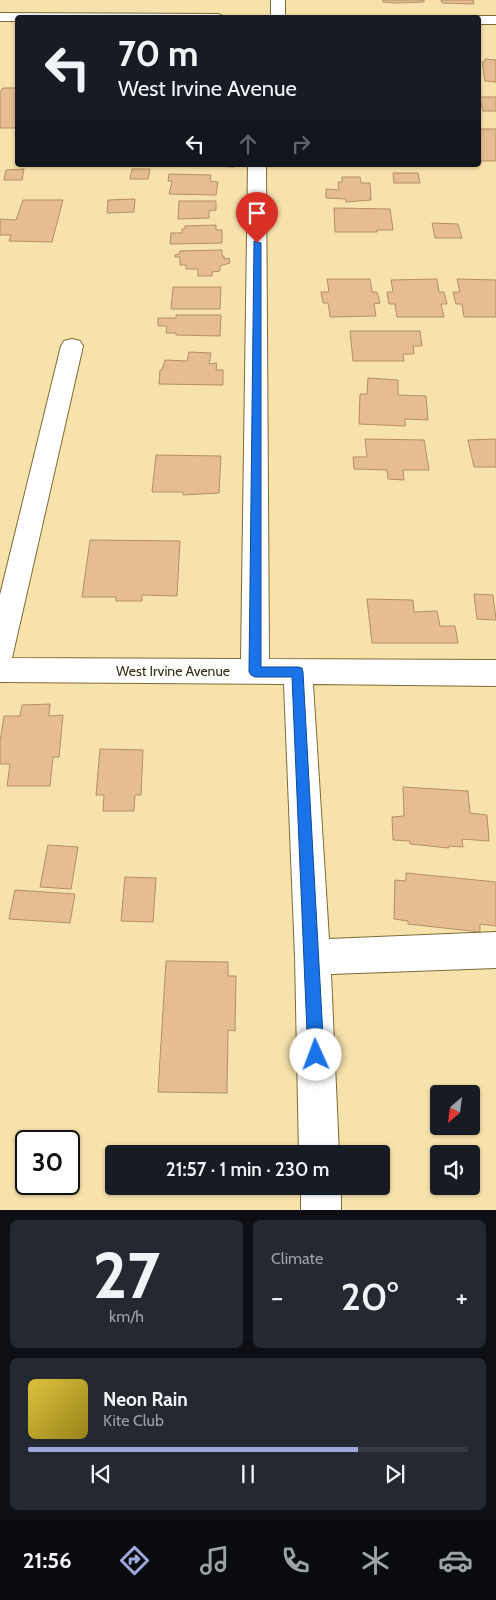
<!DOCTYPE html>
<meta charset="utf-8">
<style>
:root{--surface:#171b24;--page:#242831;--text:#f1f3f6;--muted:#9ea1a6;--line:#363941;--accent:#9da8dd}
body{margin:0;font-family:Cabin,sans-serif;background:var(--page);color:var(--text);height:100vh;display:flex;flex-direction:column;font-size:19px;white-space:nowrap}
*{box-sizing:border-box;margin:0}
p{font-size:16px;color:var(--muted)}
.icon{flex:none;width:28px;height:28px;fill:none;stroke:currentColor;stroke-width:2;stroke-linecap:round;stroke-linejoin:round}
.map{position:relative;height:1210px;overflow:hidden}
.details{display:flex;flex-direction:column;gap:10px;padding:10px;background:#0d0f14;flex:1}
.details>*{flex:none}
.guide{position:absolute;left:15px;top:15px;width:466px;height:152px;border-radius:5px;box-shadow:0 1px 4px #0004;background:#171b24;color:var(--text);overflow:hidden}
.needle{width:32px;rotate:208deg}
.fabs{position:absolute;left:430px;top:1085px;display:grid;gap:10px}
.fabs a{display:grid;place-items:center;width:50px;height:50px;border-radius:5px;background:var(--surface);box-shadow:0 1px 4px #0004;font-size:25px}
.speed{position:absolute;left:15px;top:1130px;display:flex;gap:10px;font-size:25px;font-weight:700;text-align:center}
.speed>*{display:grid;place-content:center;width:65px;height:65px;border-radius:50%;background:var(--surface);box-shadow:0 1px 4px #0004;line-height:1}
.speed .limit{border:2px solid #111;border-radius:8px;background:#fff;color:#111}
.pin{position:absolute;display:grid;place-items:center;width:42px;height:42px;color:#fff;margin:-51px -21px;border-radius:50% 50% 50% 0;rotate:-45deg;box-shadow:0 0 5px #0007}
.pin .icon{rotate:45deg}
.me{position:absolute;width:55px;margin:-28px;rotate:358deg;stroke-linejoin:round;filter:drop-shadow(0 0 4px #0008)}
.turn{display:flex;align-items:center;gap:18px;height:105px;padding:0 20px;font-size:22px}
.turn .icon{width:65px;height:65px;stroke-width:2.5}
.turn b{display:block;font-size:35px;line-height:42px}
.lanes{display:flex;align-items:center;height:48px;padding:0 20px;background:#0003;justify-content:center;gap:25px;direction:ltr}
.lanes .off{opacity:.35}
.big{font-size:38px;font-weight:600;line-height:1.1}
.details .widget{flex:1;display:flex;flex-direction:column;justify-content:center;gap:8px;min-width:0;padding:0 18px;border-radius:8px;background:var(--page)}
.details .dial{align-items:center;gap:0}
.dial b{font-size:65px;line-height:1}
.song{display:flex;align-items:center;gap:15px}
.cover{width:60px;height:60px;border-radius:8px;background:linear-gradient(135deg,hsl(50 70% 55%),hsl(50 70% 35%))}
.played{height:5px;border-radius:2px;background:linear-gradient(90deg,var(--accent) 75%,var(--line) 75%)}
.keys{display:flex;justify-content:space-around;direction:ltr}
.heat{display:flex;justify-content:space-between;align-items:center;font-size:28px;direction:ltr}
.details .tiles{flex:1;display:grid;gap:10px;grid-template-columns:1fr 1fr}
.widget:last-child{grid-column:span 2}
.trip{position:absolute;left:105px;top:1145px;width:285px;height:50px;border-radius:5px;background:var(--surface);box-shadow:0 1px 4px #0004;font-weight:600;line-height:50px;text-align:center}
.tab-bar{display:flex;height:80px;justify-content:space-around;align-items:center;background:#090b0e;color:var(--muted)}
.tab-bar .icon{width:35px;height:35px}
.tab-bar .on{color:var(--accent)}
.tab-bar b{font-size:22px;color:var(--text)}
.map>svg:first-child{display:block}
</style>
<div class="map">
<svg width="496" height="1210" viewBox="0 0 496 1210">
<rect width="100%" height="100%" fill="#f7e2ab"/>
<!-- building -->
<g fill="#e5bd91" stroke="#b48f64">
<polygon points="383,0 424,0 424,2 395,3 383,2"/>
<polygon points="441,0 473,0 474,4 442,3"/>
<polygon points="485,59 496,60 496,82 485,81 482,62 485,62"/>
<polygon points="3,88 18,88 18,128 0,128 0,92"/>
<polygon points="479,97 496,97 496,111 483,111"/>
<polygon points="479,129 496,129 496,161 481,161 479,152"/>
<polygon points="186,165 234,165 234,167"/>
<polygon points="24,169 22,180 4,180 6,170"/>
<polygon points="132,169 150,169 148,179 130,179"/>
<polygon points="393,173 418,173 420,183 394,183"/>
<polygon points="169,174 211,175 210,181 218,182 216,195 169,194 172,181 168,181"/>
<polygon points="342,177 360,177 361,183 370,183 371,200 346,202 346,199 326,198 326,189 339,190 338,182 342,182"/>
<polygon points="135,199 134,212 107,213 108,200"/>
<polygon points="23,200 63,200 52,242 9,241 11,235 0,235 0,219 16,220"/>
<polygon points="179,201 216,201 216,210 209,211 209,218 178,219"/>
<polygon points="334,208 390,209 393,230 377,230 377,232 335,232"/>
<polygon points="432,223 458,224 462,238 435,238"/>
<polygon points="216,225 216,230 222,230 222,243 170,244 171,233 182,233 182,229 185,229 185,226"/>
<polygon points="222,250 222,256 224,256 224,259 229,258 230,263 220,266 220,271 212,272 212,276 198,276 198,269 186,269 186,265 180,265 180,257 175,257 175,255 179,254 180,251"/>
<polygon points="327,279 370,279 372,292 377,292 380,303 374,304 376,316 330,317 328,303 323,303 321,292 329,292"/>
<polygon points="437,279 439,292 444,292 447,304 441,304 444,317 397,317 395,304 389,304 387,292 393,292 391,280"/>
<polygon points="457,279 496,280 496,317 464,317 462,304 456,304 453,292 460,292"/>
<polygon points="173,287 221,287 220,309 171,309"/>
<polygon points="176,315 221,315 220,336 176,335 176,333 166,333 167,326 158,326 158,318 176,318"/>
<polygon points="350,331 420,331 422,346 413,346 414,354 403,354 404,361 353,361"/>
<polygon points="189,352 211,353 209,364 217,363 216,370 223,370 223,385 159,384 160,370 162,370 165,360 187,361"/>
<polygon points="368,378 398,380 398,395 426,396 428,420 405,419 405,426 359,424 360,394 367,394"/>
<polygon points="365,439 424,440 429,470 403,470 404,480 388,479 387,470 354,469 353,457 367,457"/>
<polygon points="496,439 496,467 474,467 468,440"/>
<polygon points="156,455 221,456 219,493 183,495 183,492 152,492"/>
<polygon points="90,540 180,541 177,596 142,595 142,601 116,601 116,597 82,597"/>
<polygon points="474,594 493,595 496,620 477,619"/>
<polygon points="367,599 413,600 414,612 437,611 440,626 455,626 458,643 372,643"/>
<polygon points="50,704 49,716 63,715 59,757 53,757 50,786 7,786 10,764 0,764 0,742 4,716 20,716 22,705"/>
<polygon points="100,749 143,750 141,795 135,795 134,811 103,811 104,795 96,795"/>
<polygon points="403,787 468,791 470,813 487,815 489,841 462,839 463,847 449,846 449,848 410,844 410,841 393,840 392,817 404,816"/>
<polygon points="48,845 78,847 71,889 40,887"/>
<polygon points="406,873 496,882 496,926 480,924 480,932 408,924 408,921 394,919 395,880 406,881"/>
<polygon points="125,877 156,878 153,922 121,921"/>
<polygon points="15,890 75,894 70,923 9,919"/>
<polygon points="166,961 228,962 228,976 236,976 235,1031 228,1030 227,1093 158,1092"/>
</g>
<g fill="none" stroke-linecap="round" stroke-linejoin="round">
<!-- minor casing -->
<g stroke="#7d6b37" stroke-width="2">
<g id="minor">
<rect x="271" y="0" width="14" height="18"/>
<polygon points="0,13 219,14 226,18 18,18 18,21 0,21"/>
<polygon points="479,16 496,16 496,24 479,24 479,18 473,18"/>
<polygon points="248,165 266,165 269,659 496,660 496,686 313,684 329,939 496,932 496,968 331,974 339,1154 299,1154 295,957 284,684 0,682 0,595 61,346 64,341 72,339 80,341 83,346 12,658 241,659"/>
<rect x="301" y="1186" width="40" height="24"/>
</g>
</g>
<!-- minor -->
<use href="#minor" fill="#fff" fill-rule="evenodd"/>
</g>
<!-- route -->
<polygon fill="#1a73e8" stroke="#114b97" points="254,241 261,243 261,667 298,667 302,668 303,672 324,1055 322,1061 316,1063 311,1061 308,1055 292,677 255,677 251,675 249,672"/>
<g text-anchor="middle" stroke-width="4.5" stroke-linejoin="round" paint-order="stroke">
<!-- street labels -->
<g font-size="14" fill="#39301b" stroke="#fff">
<text x="173" y="676">West Irvine Avenue</text>
</g>
</g>
</svg>
<div class="fabs">
<a><svg class="needle" viewBox="-14 -14 28 28"><path d="M0-13l5 13h-10z" fill="#e53935"/><path d="M0 13l5-13h-10z" fill="#9ea1a6"/></svg></a>
<a><svg class="icon" aria-label="sound" viewBox="0 0 24 24"><path d="M4 9h4l5-4v14l-5-4H4zM17 9q2 3 0 6"/></svg></a>
</div>
<div class="speed"><div class="limit">30</div></div>
<div class="pin" style="left:257px;top:243px;background:#d93025"><svg class="icon" aria-label="arrive" viewBox="0 0 24 24"><path d="M6 21V4h12l-3 4 3 4H6"/></svg></div>
<svg class="me" style="left:316px;top:1055px" viewBox="-20 -20 40 40"><circle r="19" fill="#fff"/><path d="M0-13L10 11 0 6-10 11z" fill="#1a73e8"/></svg>
<div class="trip">21:57 · 1 min · 230 m</div>
<div class="guide">
<div class="turn"><svg class="icon" aria-label="left" viewBox="0 0 24 24"><path d="M17 20v-9H6M10 6l-5 5 5 5"/></svg><div><b>70 m</b>West Irvine Avenue</div></div>
<div class="lanes"><svg class="icon" aria-label="left" viewBox="0 0 24 24"><path d="M17 20v-9H6M10 6l-5 5 5 5"/></svg><svg class="icon off" aria-label="ahead" viewBox="0 0 24 24"><path d="M12 20V5M6 11l6-6 6 6"/></svg><svg class="icon off" aria-label="right" viewBox="0 0 24 24"><path d="M7 20v-9h11M14 6l5 5-5 5"/></svg></div>
</div>
</div>
<section class="details">
<div class="tiles">
<div class="widget dial"><b>27</b><p>km/h</p></div>
<div class="widget"><p>Climate</p>
<div class="heat"><a>−</a><b class="big">20°</b><a>+</a></div>
</div>
<div class="widget">
<div class="song"><i class="cover"></i><div><b>Neon Rain</b><p>Kite Club</p></div></div>
<div class="played"></div>
<div class="keys"><svg class="icon" aria-label="previous" viewBox="0 0 24 24"><path d="M18 5L8 12l10 7zM5 5v14"/></svg><svg class="icon" aria-label="pause" viewBox="0 0 24 24"><path d="M8 5v14M16 5v14"/></svg><svg class="icon" aria-label="next" viewBox="0 0 24 24"><path d="M6 5l10 7-10 7zM19 5v14"/></svg></div>
</div>
</div>
</section>
<nav class="tab-bar">
<b>21:56</b>
<svg class="icon on" aria-label="directions" viewBox="0 0 24 24"><path d="M12 3l9 9-9 9-9-9zM9 14v-3h6M13 9l2 2-2 2"/></svg>
<svg class="icon" aria-label="music" viewBox="0 0 24 24"><path d="M9 18V5l10-2v13"/><circle cx="6" cy="18" r="3"/><circle cx="16" cy="16" r="3"/></svg>
<svg class="icon" aria-label="phone" viewBox="0 0 24 24"><path d="M5 4h4l2 5-3 2q2 4 5 5l2-3 5 2v4C11 20 4 13 5 4z"/></svg>
<svg class="icon" aria-label="climate" viewBox="0 0 24 24"><path d="M12 3v18M4 7l16 10M4 17L20 7"/></svg>
<svg class="icon" aria-label="car" viewBox="0 0 24 24"><path d="M5 17H2v-5l4-1 3-4h7l3 4 3 1v5h-3M9 17h6M6 11h13"/><circle cx="7" cy="17" r="2"/><circle cx="17" cy="17" r="2"/></svg>
</nav>
